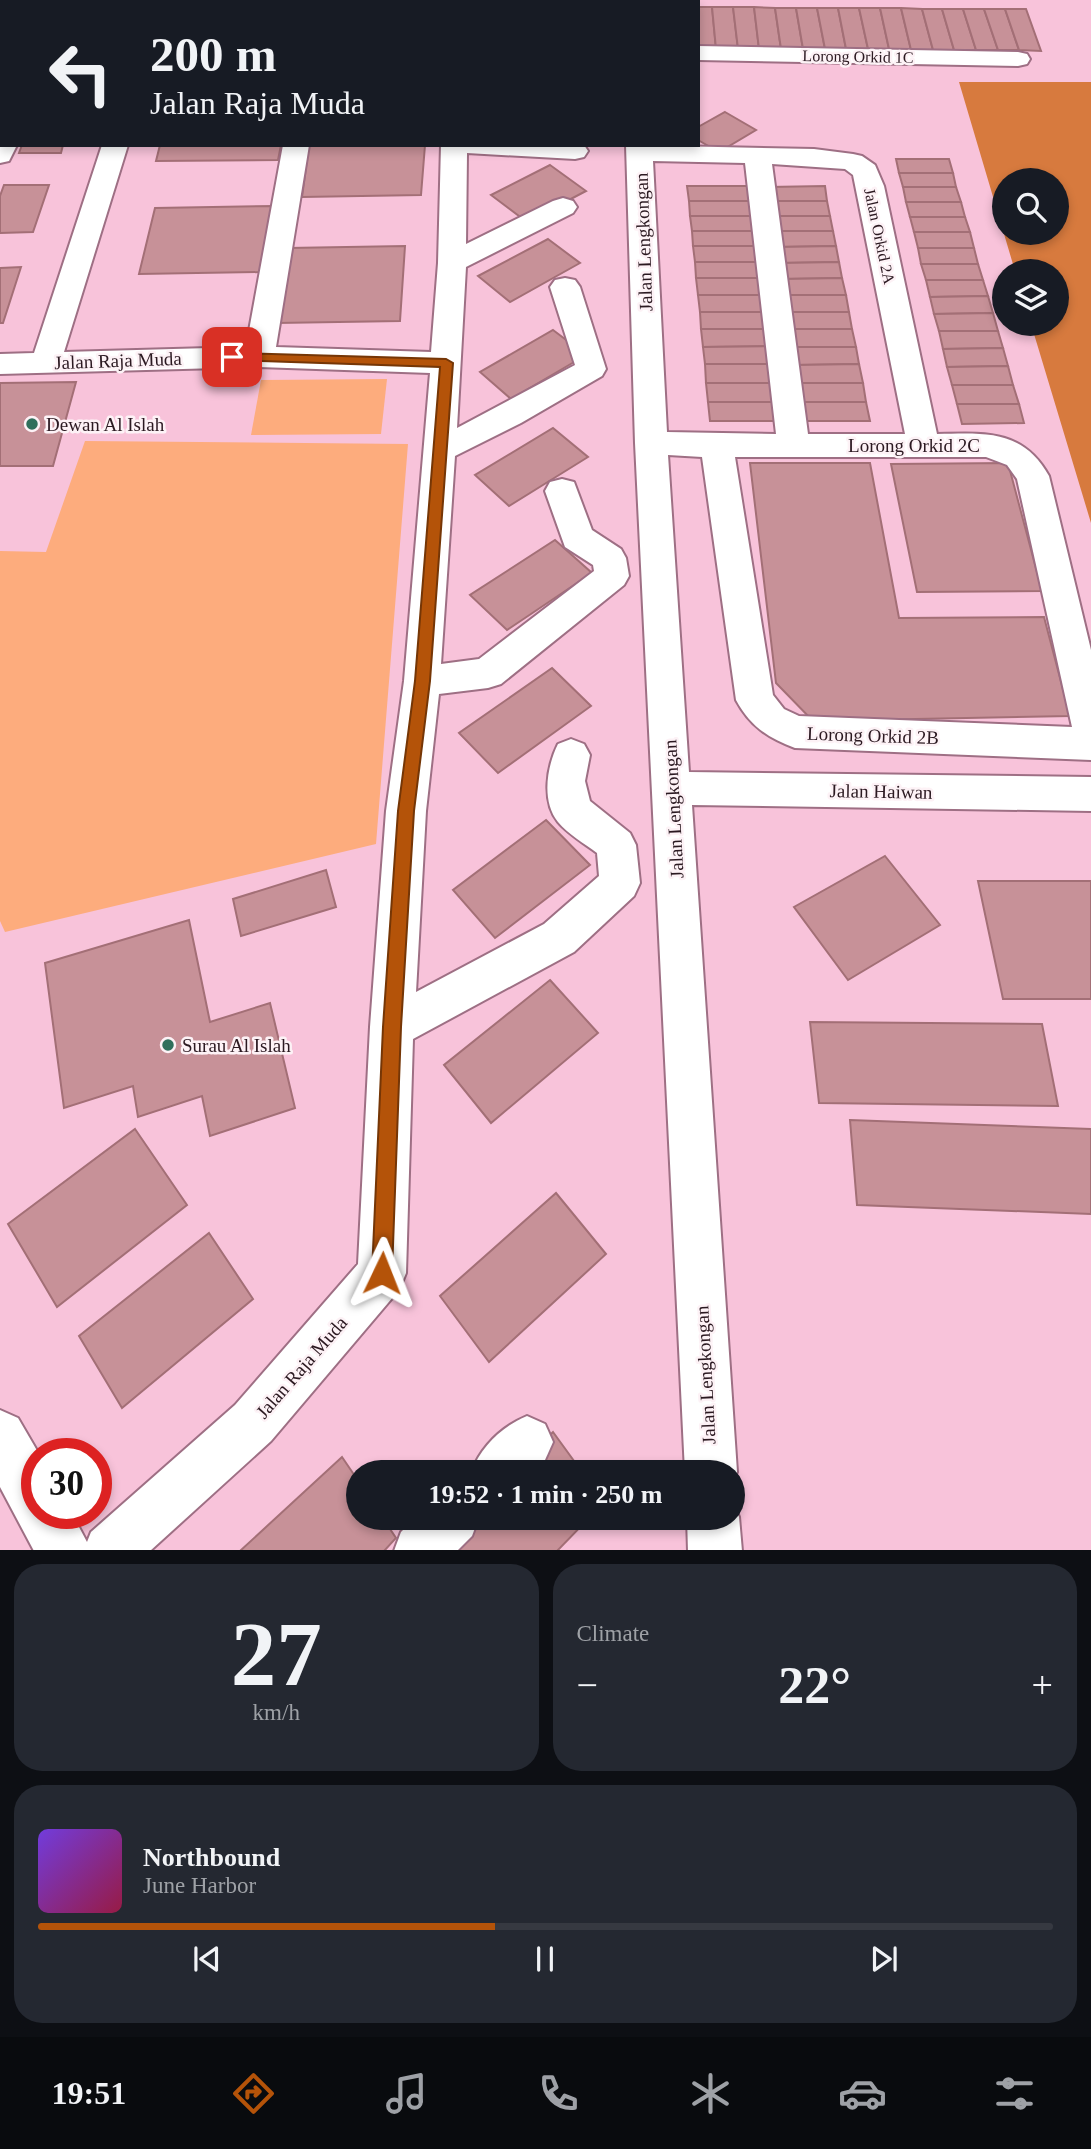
<!DOCTYPE html>
<meta charset="utf-8">
<style>
:root{--surface:#171b24;--page:#242831;--text:#f1f3f6;--muted:#9ea1a6;--line:#363941;--accent:#b45309}
body{margin:0;font-family:Georgia,serif;background:var(--page);color:var(--text);height:100vh;display:flex;flex-direction:column;font-size:26px;white-space:nowrap}
*{box-sizing:border-box;margin:0}
p{font-size:23px;color:var(--muted)}
.icon{flex:none;width:38px;height:38px;fill:none;stroke:currentColor;stroke-width:2;stroke-linecap:round;stroke-linejoin:round}
.map{position:relative;height:1550px;overflow:hidden}
.sheet{display:flex;flex-direction:column;gap:14px;padding:14px;background:#0d0f14;flex:1}
.sheet>*{flex:none}
.banner{position:absolute;left:0px;top:0px;width:700px;height:147px;box-shadow:0 4px 10px #0003;background:#171b24;color:var(--text);overflow:hidden}
.buttons{position:absolute;left:992px;top:168px;display:grid;gap:14px}
.buttons a{display:grid;place-items:center;width:77px;height:77px;border-radius:50%;background:var(--surface);box-shadow:0 4px 10px #0003;font-size:35px}
.speed{position:absolute;left:21px;top:1438px;display:flex;gap:14px;font-size:35px;font-weight:700;text-align:center}
.speed>*{display:grid;place-content:center;width:91px;height:91px;border-radius:50%;background:var(--surface);box-shadow:0 4px 10px #0003;line-height:1}
.speed .limit{border:10px solid #d22;background:#fff;color:#111}
.pin{position:absolute;display:grid;place-items:center;width:60px;height:60px;color:#fff;margin:-30px;border-radius:14px;box-shadow:0 4px 10px #0006}
.me{position:absolute;width:77px;margin:-38px;rotate:2deg;stroke-linejoin:round;filter:drop-shadow(0 0 5px #0008)}
.turn{display:flex;align-items:center;gap:24px;height:147px;padding:0 35px;font-size:32px}
.turn .icon{width:91px;height:91px;stroke-width:2.5}
.turn b{display:block;font-size:49px;line-height:60px}
.big{font-size:52px;font-weight:800;line-height:1.1}
.sheet .card{flex:1;display:flex;flex-direction:column;justify-content:center;gap:10px;min-width:0;padding:0 24px;border-radius:28px;background:var(--page)}
.sheet .dial{align-items:center;gap:0}
.dial b{font-size:91px;line-height:1}
.song{display:flex;align-items:center;gap:21px}
.cover{width:84px;height:84px;border-radius:10px;background:linear-gradient(135deg,hsl(260 70% 55%),hsl(340 70% 35%))}
.played{height:7px;border-radius:4px;background:linear-gradient(90deg,var(--accent) 45%,var(--line) 45%)}
.keys{display:flex;justify-content:space-around;direction:ltr}
.heat{display:flex;justify-content:space-between;align-items:center;font-size:38px;direction:ltr}
.sheet .tiles{flex:1;display:grid;gap:14px;grid-template-columns:1fr 1fr}
.card:last-child{grid-column:span 2}
.trip{position:absolute;left:346px;top:1460px;width:399px;height:70px;border-radius:35px;background:var(--surface);box-shadow:0 4px 10px #0003;font-weight:800;line-height:70px;text-align:center}
.tab-bar{display:flex;height:112px;justify-content:space-around;align-items:center;background:#090b0e;color:var(--muted)}
.tab-bar .icon{width:49px;height:49px}
.tab-bar .selected{color:var(--accent)}
.tab-bar b{font-size:32px;color:var(--text)}
.map>svg:first-child{display:block}
</style>
<div class="map">
<svg width="1091" height="1551" viewBox="0 0 1091 1551">
<rect width="100%" height="100%" fill="#f8c3da"/>
<!-- green -->
<g fill="#fdac7d">
<polygon points="387,379 381,434 251,435 261,380"/>
<polygon points="85,441 408,444 376,844 5,932 0,921 0,551 46,552"/>
</g>
<!-- forest -->
<path fill="#d77a3e" fill-rule="evenodd" d="M959,82H1091V523L1031,324H1057V271H1015ZM1004,180H1057V233H1004Z"/>
<!-- building -->
<g fill="#c79198" stroke="#a36f76" stroke-width="2">
<polygon points="698,7 712,7 716,49 698,48"/>
<polygon points="712,7 733,7 738,49 716,49"/>
<polygon points="733,7 754,7 759,49 738,49"/>
<polygon points="754,7 775,8 781,49 759,49"/>
<polygon points="775,8 796,8 803,49 781,49"/>
<polygon points="796,8 817,8 825,49 803,49"/>
<polygon points="817,8 838,8 846,49 825,49"/>
<polygon points="838,8 859,8 868,49 846,49"/>
<polygon points="859,8 880,8 889,49 868,49"/>
<polygon points="880,8 901,8 911,50 889,49"/>
<polygon points="901,8 922,9 933,50 911,50"/>
<polygon points="922,9 942,9 954,50 933,50"/>
<polygon points="942,9 963,9 976,50 954,50"/>
<polygon points="963,9 984,9 998,50 976,50"/>
<polygon points="984,9 1005,9 1019,50 998,50"/>
<polygon points="1005,9 1026,9 1041,51 1019,50"/>
<polygon points="725,112 756,130 719,152 698,140 698,127"/>
<polygon points="22,145 63,145 61,153 19,153"/>
<polygon points="160,145 281,145 278,160 156,161"/>
<polygon points="309,145 425,145 421,195 302,197"/>
<polygon points="896,159 949,159 953,173 899,173"/>
<polygon points="550,165 586,191 527,222 491,195"/>
<polygon points="899,173 953,173 956,187 903,187"/>
<polygon points="4,185 49,185 33,232 0,233 0,196"/>
<polygon points="687,186 751,186 753,201 689,201"/>
<polygon points="825,186 827,201 771,201 769,187"/>
<polygon points="903,187 956,187 961,202 906,202"/>
<polygon points="689,201 753,201 755,216 690,216"/>
<polygon points="771,201 827,201 830,216 773,216"/>
<polygon points="906,202 961,202 965,217 910,217"/>
<polygon points="274,206 263,272 139,274 155,208"/>
<polygon points="690,216 755,216 758,231 692,231"/>
<polygon points="773,216 830,216 833,231 775,231"/>
<polygon points="910,217 965,217 970,232 914,232"/>
<polygon points="692,231 758,231 760,246 693,246"/>
<polygon points="775,231 833,231 836,246 778,247"/>
<polygon points="914,232 970,232 974,248 918,248"/>
<polygon points="548,239 580,263 510,302 478,276"/>
<polygon points="405,246 400,321 277,323 288,248"/>
<polygon points="693,246 760,246 762,262 695,262"/>
<polygon points="836,246 839,262 780,263 778,247"/>
<polygon points="918,248 974,248 978,264 921,264"/>
<polygon points="695,262 762,262 764,278 696,278"/>
<polygon points="839,262 842,278 783,279 780,263"/>
<polygon points="921,264 978,264 983,280 926,280"/>
<polygon points="21,267 3,323 0,323 0,268"/>
<polygon points="696,278 764,278 767,295 698,295"/>
<polygon points="842,278 846,295 785,295 783,279"/>
<polygon points="926,280 983,280 988,296 930,297"/>
<polygon points="698,295 767,295 769,312 700,312"/>
<polygon points="785,295 846,295 849,312 788,312"/>
<polygon points="988,296 993,313 934,314 930,297"/>
<polygon points="700,312 769,312 771,329 701,329"/>
<polygon points="788,312 849,312 852,329 791,329"/>
<polygon points="993,313 998,331 939,331 934,314"/>
<polygon points="701,329 771,329 774,346 703,347"/>
<polygon points="791,329 852,329 856,347 794,347"/>
<polygon points="553,330 586,355 511,399 480,372"/>
<polygon points="939,331 998,331 1003,348 943,349"/>
<polygon points="774,346 776,364 705,364 703,347"/>
<polygon points="794,347 856,347 859,364 796,365"/>
<polygon points="1003,348 1008,366 947,367 943,349"/>
<polygon points="705,364 776,364 779,383 706,383"/>
<polygon points="859,364 863,383 799,383 796,365"/>
<polygon points="1008,366 1013,385 952,385 947,367"/>
<polygon points="76,382 53,466 0,466 0,383"/>
<polygon points="706,383 779,383 782,402 708,402"/>
<polygon points="799,383 863,383 866,402 802,402"/>
<polygon points="952,385 1013,385 1019,404 957,404"/>
<polygon points="708,402 782,402 785,421 710,421"/>
<polygon points="802,402 866,402 870,421 805,421"/>
<polygon points="957,404 1019,404 1024,423 962,424"/>
<polygon points="553,428 588,457 509,506 475,475"/>
<polygon points="750,463 870,463 899,618 1044,617 1070,716 813,721 776,683"/>
<polygon points="1008,463 1042,591 917,592 891,464"/>
<polygon points="555,540 592,573 507,630 470,595"/>
<polygon points="552,668 591,706 498,773 459,733"/>
<polygon points="546,820 590,865 495,938 453,890"/>
<polygon points="885,856 940,925 848,980 794,907"/>
<polygon points="326,870 336,907 241,936 233,899"/>
<polygon points="978,881 1091,881 1091,999 1003,999"/>
<polygon points="189,920 210,1022 270,1003 295,1108 210,1136 202,1096 138,1117 133,1086 64,1108 45,963"/>
<polygon points="550,980 598,1033 491,1123 444,1065"/>
<polygon points="810,1022 1042,1024 1058,1106 819,1103"/>
<polygon points="850,1120 1091,1129 1091,1214 857,1205"/>
<polygon points="135,1129 187,1205 57,1307 8,1224"/>
<polygon points="556,1193 606,1254 489,1362 440,1296"/>
<polygon points="209,1233 253,1299 122,1408 79,1336"/>
<polygon points="553,1432 582,1472 512,1472"/>
<polygon points="342,1457 359,1482 359,1517 382,1517 396,1538 384,1551 240,1551"/>
<polygon points="465,1517 590,1517 557,1551 431,1551"/>
</g>
<g fill="none" stroke-linecap="round" stroke-linejoin="round">
<!-- minor casing -->
<g stroke="#9e6f84" stroke-width="4">
<g id="minor">
<rect x="619" y="0" width="24" height="2"/>
<polygon points="698,46 1018,52 1027,54 1030,59 1027,64 1018,66 698,60"/>
<polygon points="0,138 2,145 17,145 9,161 0,163"/>
<path d="M102,145H128L64,352L246,347L283,145H309L276,347L431,352L438,263L441,145H584L588,151L584,157L575,159L467,153L466,244L553,201L563,198L573,201L577,207L573,213L466,267L457,428L575,365L550,287L555,280L565,278L575,280L580,287L606,369L602,376L521,423L455,456L441,664L479,659L594,571L593,565L565,547L545,491L550,482L562,479L574,482L592,530L621,549L626,558L629,576L624,585L501,684L488,688L439,694L426,811L416,992L544,924L599,876L597,853C585,844 568,834 558,822C541,801 547,766 558,744L571,739L584,744L590,755L585,781L590,801L630,833L636,845L640,883L634,896L574,952L413,1039L406,1273L399,1290L271,1441L150,1551H34L0,1487V1410L18,1418L39,1454L37,1514H72L87,1542L91,1532L235,1405L358,1264L370,1027L386,811L404,681L430,373L259,367L0,374V354L34,353Z"/>
<path d="M626,145L814,149L853,154L862,156L875,165L884,186L937,434C985,433 1023,429 1049,476L1091,650V760L795,748C768,738 750,726 736,700L702,457L668,455L689,772L1091,777V811L692,805L737,1472L733,1481V1472H685L635,443ZM653,161L745,163L776,434L667,432ZM772,164L845,169L853,175L905,434H808ZM735,457H986L1007,465L1017,479L1072,727L799,716L784,709L773,695Z"/>
<path d="M527,1416L545,1424L553,1442L545,1460L534,1472H471C482,1446 501,1427 527,1416Z"/>
<polygon points="733,1502 739,1517 742,1551 688,1551 687,1517 733,1517"/>
<polygon points="416,1517 479,1517 472,1536 457,1551 394,1551 401,1532"/>
</g>
</g>
<!-- minor -->
<use href="#minor" fill="#fff" fill-rule="evenodd"/>
</g>
<!-- route -->
<polygon fill="#b45309" stroke="#753606" stroke-width="2" points="232,353 446,359 453,363 430,681 414,811 401,1027 392,1273 389,1280 382,1283 375,1280 372,1273 383,1027 398,811 415,681 440,367 228,360 226,357"/>
<!-- markers -->
<g fill="#306f5c" stroke="#fdf2f6" stroke-width="2.5">
<circle cx="32" cy="424" r="7"/>
<circle cx="168" cy="1045" r="7"/>
</g>
<g text-anchor="middle" stroke-width="5" stroke-linejoin="round" paint-order="stroke">
<!-- far-street labels -->
<g font-size="16" fill="#2b1921" stroke="#fdf2f6">
<text transform="translate(858 56) rotate(1)" y="6">Lorong Orkid 1C</text>
<text transform="translate(880 236) rotate(78)" y="6">Jalan Orkid 2A</text>
</g>
<!-- street labels -->
<g font-size="19" fill="#2b1921" stroke="#fdf2f6">
<text transform="translate(643 242) rotate(-92)" y="7">Jalan Lengkongan</text>
<text transform="translate(118 360) rotate(-2)" y="7">Jalan Raja Muda</text>
<text x="914" y="452">Lorong Orkid 2C</text>
<text transform="translate(873 735) rotate(2)" y="7">Lorong Orkid 2B</text>
<text transform="translate(881 791) rotate(1)" y="7">Jalan Haiwan</text>
<text transform="translate(673 809) rotate(-93)" y="7">Jalan Lengkongan</text>
<text transform="translate(301 1367) rotate(-49)" y="7">Jalan Raja Muda</text>
<text transform="translate(705 1375) rotate(-93)" y="7">Jalan Lengkongan</text>
</g>
<!-- poi labels -->
<g font-size="19" fill="#2b1921" stroke="#fdf2f6" text-anchor="start">
<text x="46" y="431">Dewan Al Islah</text>
<text x="182" y="1052">Surau Al Islah</text>
</g>
</g>
</svg>
<div class="buttons">
<a><svg class="icon" aria-label="search" viewBox="0 0 24 24"><circle cx="10" cy="10" r="6"/><path d="M15 15l6 6"/></svg></a>
<a><svg class="icon" aria-label="layers" viewBox="0 0 24 24"><path d="M12 4l9 5-9 5-9-5zM3 14l9 5 9-5"/></svg></a>
</div>
<div class="speed"><div class="limit">30</div></div>
<div class="pin" style="left:232px;top:357px;background:#d93025"><svg class="icon" aria-label="arrive" viewBox="0 0 24 24"><path d="M6 21V4h12l-3 4 3 4H6"/></svg></div>
<svg class="me" style="left:382px;top:1273px" viewBox="-20 -20 40 40"><path d="M0-17L14 15 0 8-14 15z" fill="#b45309" stroke="#fff" stroke-width="4"/></svg>
<div class="trip">19:52 · 1 min · 250 m</div>
<div class="banner">
<div class="turn"><svg class="icon" aria-label="left" viewBox="0 0 24 24"><path d="M17 20v-9H6M10 6l-5 5 5 5"/></svg><div><b>200 m</b>Jalan Raja Muda</div></div>
</div>
</div>
<section class="sheet">
<div class="tiles">
<div class="card dial"><b>27</b><p>km/h</p></div>
<div class="card"><p>Climate</p>
<div class="heat"><a>−</a><b class="big">22°</b><a>+</a></div>
</div>
<div class="card">
<div class="song"><i class="cover"></i><div><b>Northbound</b><p>June Harbor</p></div></div>
<div class="played"></div>
<div class="keys"><svg class="icon" aria-label="previous" viewBox="0 0 24 24"><path d="M18 5L8 12l10 7zM5 5v14"/></svg><svg class="icon" aria-label="pause" viewBox="0 0 24 24"><path d="M8 5v14M16 5v14"/></svg><svg class="icon" aria-label="next" viewBox="0 0 24 24"><path d="M6 5l10 7-10 7zM19 5v14"/></svg></div>
</div>
</div>
</section>
<nav class="tab-bar">
<b>19:51</b>
<svg class="icon selected" aria-label="directions" viewBox="0 0 24 24"><path d="M12 3l9 9-9 9-9-9zM9 14v-3h6M13 9l2 2-2 2"/></svg>
<svg class="icon" aria-label="music" viewBox="0 0 24 24"><path d="M9 18V5l10-2v13"/><circle cx="6" cy="18" r="3"/><circle cx="16" cy="16" r="3"/></svg>
<svg class="icon" aria-label="phone" viewBox="0 0 24 24"><path d="M5 4h4l2 5-3 2q2 4 5 5l2-3 5 2v4C11 20 4 13 5 4z"/></svg>
<svg class="icon" aria-label="climate" viewBox="0 0 24 24"><path d="M12 3v18M4 7l16 10M4 17L20 7"/></svg>
<svg class="icon" aria-label="car" viewBox="0 0 24 24"><path d="M5 17H2v-5l4-1 3-4h7l3 4 3 1v5h-3M9 17h6M6 11h13"/><circle cx="7" cy="17" r="2"/><circle cx="17" cy="17" r="2"/></svg>
<svg class="icon" aria-label="filters" viewBox="0 0 24 24"><path d="M4 7h16M4 17h16"/><circle cx="9" cy="7" r="2"/><circle cx="15" cy="17" r="2"/></svg>
</nav>
